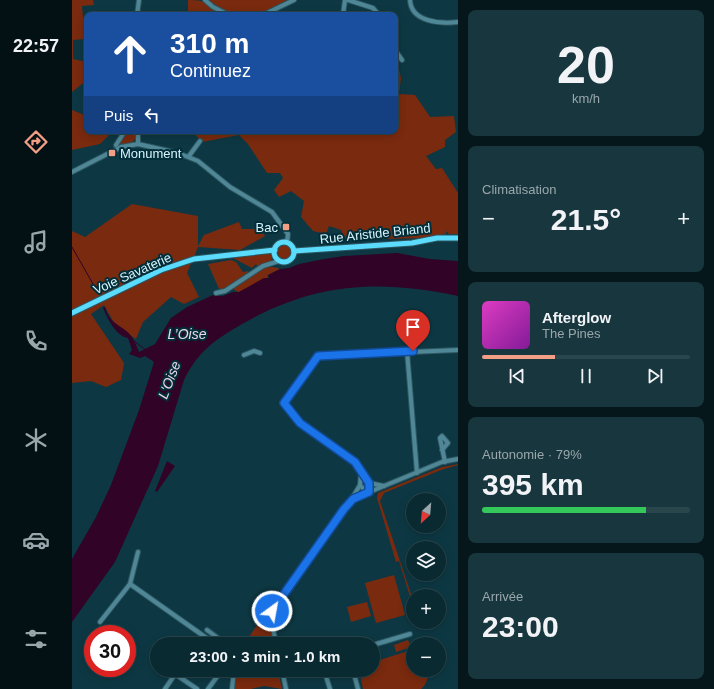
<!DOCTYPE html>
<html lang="fr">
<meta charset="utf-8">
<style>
:root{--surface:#0a2a32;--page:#18363e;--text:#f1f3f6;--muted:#99a7ac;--line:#2a464d;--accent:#f39f85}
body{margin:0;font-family:Helvetica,sans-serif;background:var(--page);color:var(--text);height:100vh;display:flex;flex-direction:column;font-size:15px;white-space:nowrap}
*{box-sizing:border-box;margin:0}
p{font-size:13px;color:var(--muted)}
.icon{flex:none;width:22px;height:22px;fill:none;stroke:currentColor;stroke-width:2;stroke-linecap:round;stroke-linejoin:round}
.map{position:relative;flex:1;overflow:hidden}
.panel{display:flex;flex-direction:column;gap:10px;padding:10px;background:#06171c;width:256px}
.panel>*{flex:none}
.hud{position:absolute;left:12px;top:12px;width:314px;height:122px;border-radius:8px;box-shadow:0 2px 10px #0003,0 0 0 1px var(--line);background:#1a4fa0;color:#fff;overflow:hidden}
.needle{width:26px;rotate:206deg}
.controls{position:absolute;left:334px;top:493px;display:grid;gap:8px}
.controls a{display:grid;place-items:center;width:40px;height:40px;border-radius:50%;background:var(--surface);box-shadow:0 2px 10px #0003,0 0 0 1px var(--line);font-size:20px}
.speed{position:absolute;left:12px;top:625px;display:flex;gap:8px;font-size:20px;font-weight:700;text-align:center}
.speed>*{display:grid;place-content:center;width:52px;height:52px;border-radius:50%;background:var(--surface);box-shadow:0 2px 10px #0003,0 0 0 1px var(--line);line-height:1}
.speed .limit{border:6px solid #d22;background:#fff;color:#111}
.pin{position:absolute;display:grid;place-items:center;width:34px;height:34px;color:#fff;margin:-41px -17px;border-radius:50% 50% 50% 0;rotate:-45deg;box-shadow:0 0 4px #0007}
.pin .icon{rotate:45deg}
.me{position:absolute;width:44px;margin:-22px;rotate:32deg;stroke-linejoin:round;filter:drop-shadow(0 0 3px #0008)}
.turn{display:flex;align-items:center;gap:14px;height:84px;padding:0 20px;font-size:18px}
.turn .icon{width:52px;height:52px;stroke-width:2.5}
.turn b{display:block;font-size:28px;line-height:34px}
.then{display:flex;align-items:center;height:38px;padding:0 20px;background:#0003;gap:8px;font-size:15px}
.big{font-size:30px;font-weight:700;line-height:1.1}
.panel .tile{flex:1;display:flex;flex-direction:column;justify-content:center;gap:6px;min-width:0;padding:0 14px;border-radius:8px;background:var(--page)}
.panel .dial{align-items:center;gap:0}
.dial b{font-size:52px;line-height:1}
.song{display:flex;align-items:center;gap:12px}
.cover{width:48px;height:48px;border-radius:6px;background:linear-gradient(135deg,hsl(310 70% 55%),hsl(290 70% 35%))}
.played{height:4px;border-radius:2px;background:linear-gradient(90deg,var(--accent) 35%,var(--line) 35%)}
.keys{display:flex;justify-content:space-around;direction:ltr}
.heat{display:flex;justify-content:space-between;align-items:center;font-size:22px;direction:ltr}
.charge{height:6px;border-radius:3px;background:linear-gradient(90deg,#34c759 79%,var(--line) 0)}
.trip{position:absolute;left:78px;top:637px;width:230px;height:40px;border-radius:20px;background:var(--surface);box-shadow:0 2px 10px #0003,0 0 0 1px var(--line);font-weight:700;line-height:40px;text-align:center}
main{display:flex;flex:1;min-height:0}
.dock{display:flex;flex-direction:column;width:72px;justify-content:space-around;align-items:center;background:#041114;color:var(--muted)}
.dock .icon{width:28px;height:28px}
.dock .active{color:var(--accent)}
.dock b{font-size:18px;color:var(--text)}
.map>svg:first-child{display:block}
</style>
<main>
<nav class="dock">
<b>22:57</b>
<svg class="icon active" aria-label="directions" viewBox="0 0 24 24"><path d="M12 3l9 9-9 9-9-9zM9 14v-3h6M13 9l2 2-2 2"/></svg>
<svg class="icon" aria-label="music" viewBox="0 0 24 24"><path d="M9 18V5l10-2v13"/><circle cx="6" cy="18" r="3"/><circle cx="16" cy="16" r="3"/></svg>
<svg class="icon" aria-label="phone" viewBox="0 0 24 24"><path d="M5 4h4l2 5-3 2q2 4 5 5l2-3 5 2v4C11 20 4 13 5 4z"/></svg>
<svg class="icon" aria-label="climate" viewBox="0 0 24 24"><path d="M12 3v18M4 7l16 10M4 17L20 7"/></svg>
<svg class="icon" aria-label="car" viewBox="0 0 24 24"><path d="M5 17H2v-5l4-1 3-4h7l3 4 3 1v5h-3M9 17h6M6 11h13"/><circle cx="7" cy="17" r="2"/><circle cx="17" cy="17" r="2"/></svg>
<svg class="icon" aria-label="filters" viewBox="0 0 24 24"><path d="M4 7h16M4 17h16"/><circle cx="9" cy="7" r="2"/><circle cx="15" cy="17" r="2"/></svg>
</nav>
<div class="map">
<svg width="386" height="689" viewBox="0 0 386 689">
<rect width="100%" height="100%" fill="#0d3843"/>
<!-- green -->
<g fill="#7a2a0e">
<polygon points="0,0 21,0 22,5 10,6 13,39 1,40 1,59 15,62 15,80 0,92"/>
<path d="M116,0C134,0 135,3 147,15H116Z"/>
<path d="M136,0H216C186,17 165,22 136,0Z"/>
<polygon points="323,64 326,65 329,78 327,94 343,95 358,117 382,116 384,132 373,140 373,147 354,156 364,169 370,168 386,193 386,234 377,234 374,231 374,234 353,238 273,240 269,230 257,226 254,234 241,231 229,217 232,201 219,191 207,197 202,190 211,178 208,173 195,173 176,144 167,135 130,142 120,131 232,131 235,133 236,131 323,131"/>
<polygon points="0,110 15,116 15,131 28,131 37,135 28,144 0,150"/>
<path d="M55,131H65C64,144 57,144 45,148Z"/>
<polygon points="60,204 126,216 126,246 132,235 167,222 170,229 188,229 193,236 168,250 126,247 115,273 127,297 112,304 99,297 71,322 64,339 44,326 32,305 19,314 52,363 49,380 34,387 19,381 0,383 0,231 13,237"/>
<circle cx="212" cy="252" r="7"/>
<polygon points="195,253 200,255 199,263 186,267 184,264 180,268 161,258"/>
<path d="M159,260L164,262L171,272L176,271L177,275C187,270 197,264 208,269L196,275L195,278L167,292L162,290L160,285L148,291L136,264Z"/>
<polygon points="386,464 386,465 369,470 312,493 308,501 341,600 341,606 327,561 324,562 305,498 306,493 370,467"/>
<polygon points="322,575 333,615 304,623 293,583"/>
<polygon points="295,602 299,616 279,622 275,607"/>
<polygon points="197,614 202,644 172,644 188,621 191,623"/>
<polygon points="336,640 339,647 324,652 322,645"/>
<path d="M333,652H341V670H356C356,678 355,684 349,689H291L289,680L291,670H301V662Z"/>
<polygon points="163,670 206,670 210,689 192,686 179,689 162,689"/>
</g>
<!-- water -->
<g fill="#300327">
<path d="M325,253L358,259L386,261V296C306,279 242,283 170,324C143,340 126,351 112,380L86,466L43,562L0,622V559L24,517L39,485L67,410L82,362L73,356L68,358L57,354L60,350L56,338C45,337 34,317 31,307H33C38,326 52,325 60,337C63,342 65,347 67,352L83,344L99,318L115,307L141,295L151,296L161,292H167L192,278H197L196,275L208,269L217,268L227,264L252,259L272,256Z"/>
<polygon points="95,461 103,466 85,492 83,491"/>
</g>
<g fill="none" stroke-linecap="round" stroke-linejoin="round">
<!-- stream -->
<g stroke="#300327" stroke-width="1">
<polyline points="0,247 25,291"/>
<polyline points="62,341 74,350"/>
</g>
<!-- minor casing -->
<g stroke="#2d5661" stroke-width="6">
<g id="minor">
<polyline points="133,0 141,7 157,15"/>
<polyline points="276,0 301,8 307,15"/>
<path d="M338,0C339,22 368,24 386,22"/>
<polyline points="65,15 67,0"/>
<polyline points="191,15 222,0"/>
<polyline points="271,15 273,0"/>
<polyline points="323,50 330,60"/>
<polyline points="66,144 66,131"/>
<polyline points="44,145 53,131"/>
<polyline points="117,156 128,141"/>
<polyline points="0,172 49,147 66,144 106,153 126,161 158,187 200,212 216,234 215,243"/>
<polyline points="144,293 153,291 191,266 207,261"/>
<polyline points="335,351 345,473"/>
<polyline points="172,355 182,351 188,353"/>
<polyline points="370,450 376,443 370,436 368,438 373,462"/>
<polyline points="289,474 288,485 295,493"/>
<polyline points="312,486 302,484 295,480 283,462 228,423 213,403 246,356 386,350"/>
<polyline points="278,502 288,485"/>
<polyline points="58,584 143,644"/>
<polyline points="28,622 58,584 66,552"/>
<polyline points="135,630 154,644"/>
<polyline points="204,644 200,623 201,609 278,502 295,493 370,462 386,459"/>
<polyline points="301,645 338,634"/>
<polyline points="210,670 214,689"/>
<polyline points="252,670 258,689"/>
<polyline points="281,670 286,689"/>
<polyline points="103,674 125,689"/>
<polyline points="93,689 106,670"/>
<polyline points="136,689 150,670"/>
<polyline points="160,689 162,670"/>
</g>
</g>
<!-- major casing -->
<g stroke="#2d5661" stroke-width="7">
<g id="major">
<circle cx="212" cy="252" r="10"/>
<polyline points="222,251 340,243 365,238 386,238"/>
<polyline points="0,313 89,270 122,259 203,250"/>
</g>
</g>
<!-- minor -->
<use href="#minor" stroke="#4f8797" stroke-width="4"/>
<!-- major -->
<use href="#major" stroke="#5bdcfd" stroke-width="5"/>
</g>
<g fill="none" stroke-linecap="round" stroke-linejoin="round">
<!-- route casing -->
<g stroke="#114b97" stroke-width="10">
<polyline id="route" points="200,611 272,509 281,499 297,492 297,483 283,462 228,423 212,403 246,356 341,351"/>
</g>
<!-- route -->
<use href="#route" stroke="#1a73e8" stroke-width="7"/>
</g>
<!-- markers -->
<g fill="#f39f85" stroke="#012e39" stroke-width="1.5">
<rect x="36" y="149" width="8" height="8" rx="2"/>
<rect x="210" y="223" width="8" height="8" rx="2"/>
</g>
<g text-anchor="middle" stroke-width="4" stroke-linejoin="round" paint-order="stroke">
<!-- poi labels -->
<g font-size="13" fill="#d8f3fc" stroke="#012e39" text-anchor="start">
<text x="48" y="158">Monument</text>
<text x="206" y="232" text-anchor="end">Bac</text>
</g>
<!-- street labels -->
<g font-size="13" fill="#d8f3fc" stroke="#012e39">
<text transform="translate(303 233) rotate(-6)" y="5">Rue Aristide Briand</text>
<text transform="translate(60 273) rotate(-24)" y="5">Voie Savaterie</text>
</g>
<!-- water labels -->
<g font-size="14" font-style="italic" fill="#f1d8e8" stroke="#012e39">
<text x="115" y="339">L’Oise</text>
<text transform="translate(97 380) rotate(-69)" y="5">L'Oise</text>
</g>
</g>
</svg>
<div class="controls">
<a><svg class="needle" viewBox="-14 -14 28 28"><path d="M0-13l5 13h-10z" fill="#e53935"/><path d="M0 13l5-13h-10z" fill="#99a7ac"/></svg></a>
<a><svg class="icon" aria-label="layers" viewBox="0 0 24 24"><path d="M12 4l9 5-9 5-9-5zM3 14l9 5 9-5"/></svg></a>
<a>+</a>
<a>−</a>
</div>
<div class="speed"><div class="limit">30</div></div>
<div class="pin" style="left:341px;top:351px;background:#d93025"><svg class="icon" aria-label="arrive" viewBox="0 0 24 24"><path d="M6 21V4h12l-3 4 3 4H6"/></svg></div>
<svg class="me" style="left:200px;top:611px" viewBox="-20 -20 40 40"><circle r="17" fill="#1a73e8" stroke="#fff" stroke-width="3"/><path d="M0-11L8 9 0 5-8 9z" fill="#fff"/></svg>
<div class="trip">23:00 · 3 min · 1.0 km</div>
<div class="hud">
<div class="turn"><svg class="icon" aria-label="ahead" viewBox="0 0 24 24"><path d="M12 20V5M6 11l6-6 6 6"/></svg><div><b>310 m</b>Continuez</div></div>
<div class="then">Puis<svg class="icon" aria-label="left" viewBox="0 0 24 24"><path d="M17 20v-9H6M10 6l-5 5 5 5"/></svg></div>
</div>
</div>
<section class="panel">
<div class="tile dial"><b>20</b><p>km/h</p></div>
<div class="tile"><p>Climatisation</p>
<div class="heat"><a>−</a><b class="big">21.5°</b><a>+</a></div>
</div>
<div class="tile">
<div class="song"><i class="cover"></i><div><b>Afterglow</b><p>The Pines</p></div></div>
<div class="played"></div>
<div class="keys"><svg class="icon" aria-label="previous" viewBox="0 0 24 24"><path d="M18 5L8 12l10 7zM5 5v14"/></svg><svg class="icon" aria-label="pause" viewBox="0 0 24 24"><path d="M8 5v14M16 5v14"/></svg><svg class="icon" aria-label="next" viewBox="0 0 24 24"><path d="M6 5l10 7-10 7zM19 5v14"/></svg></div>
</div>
<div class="tile"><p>Autonomie · 79%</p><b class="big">395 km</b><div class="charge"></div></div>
<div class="tile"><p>Arrivée</p><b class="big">23:00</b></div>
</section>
</main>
